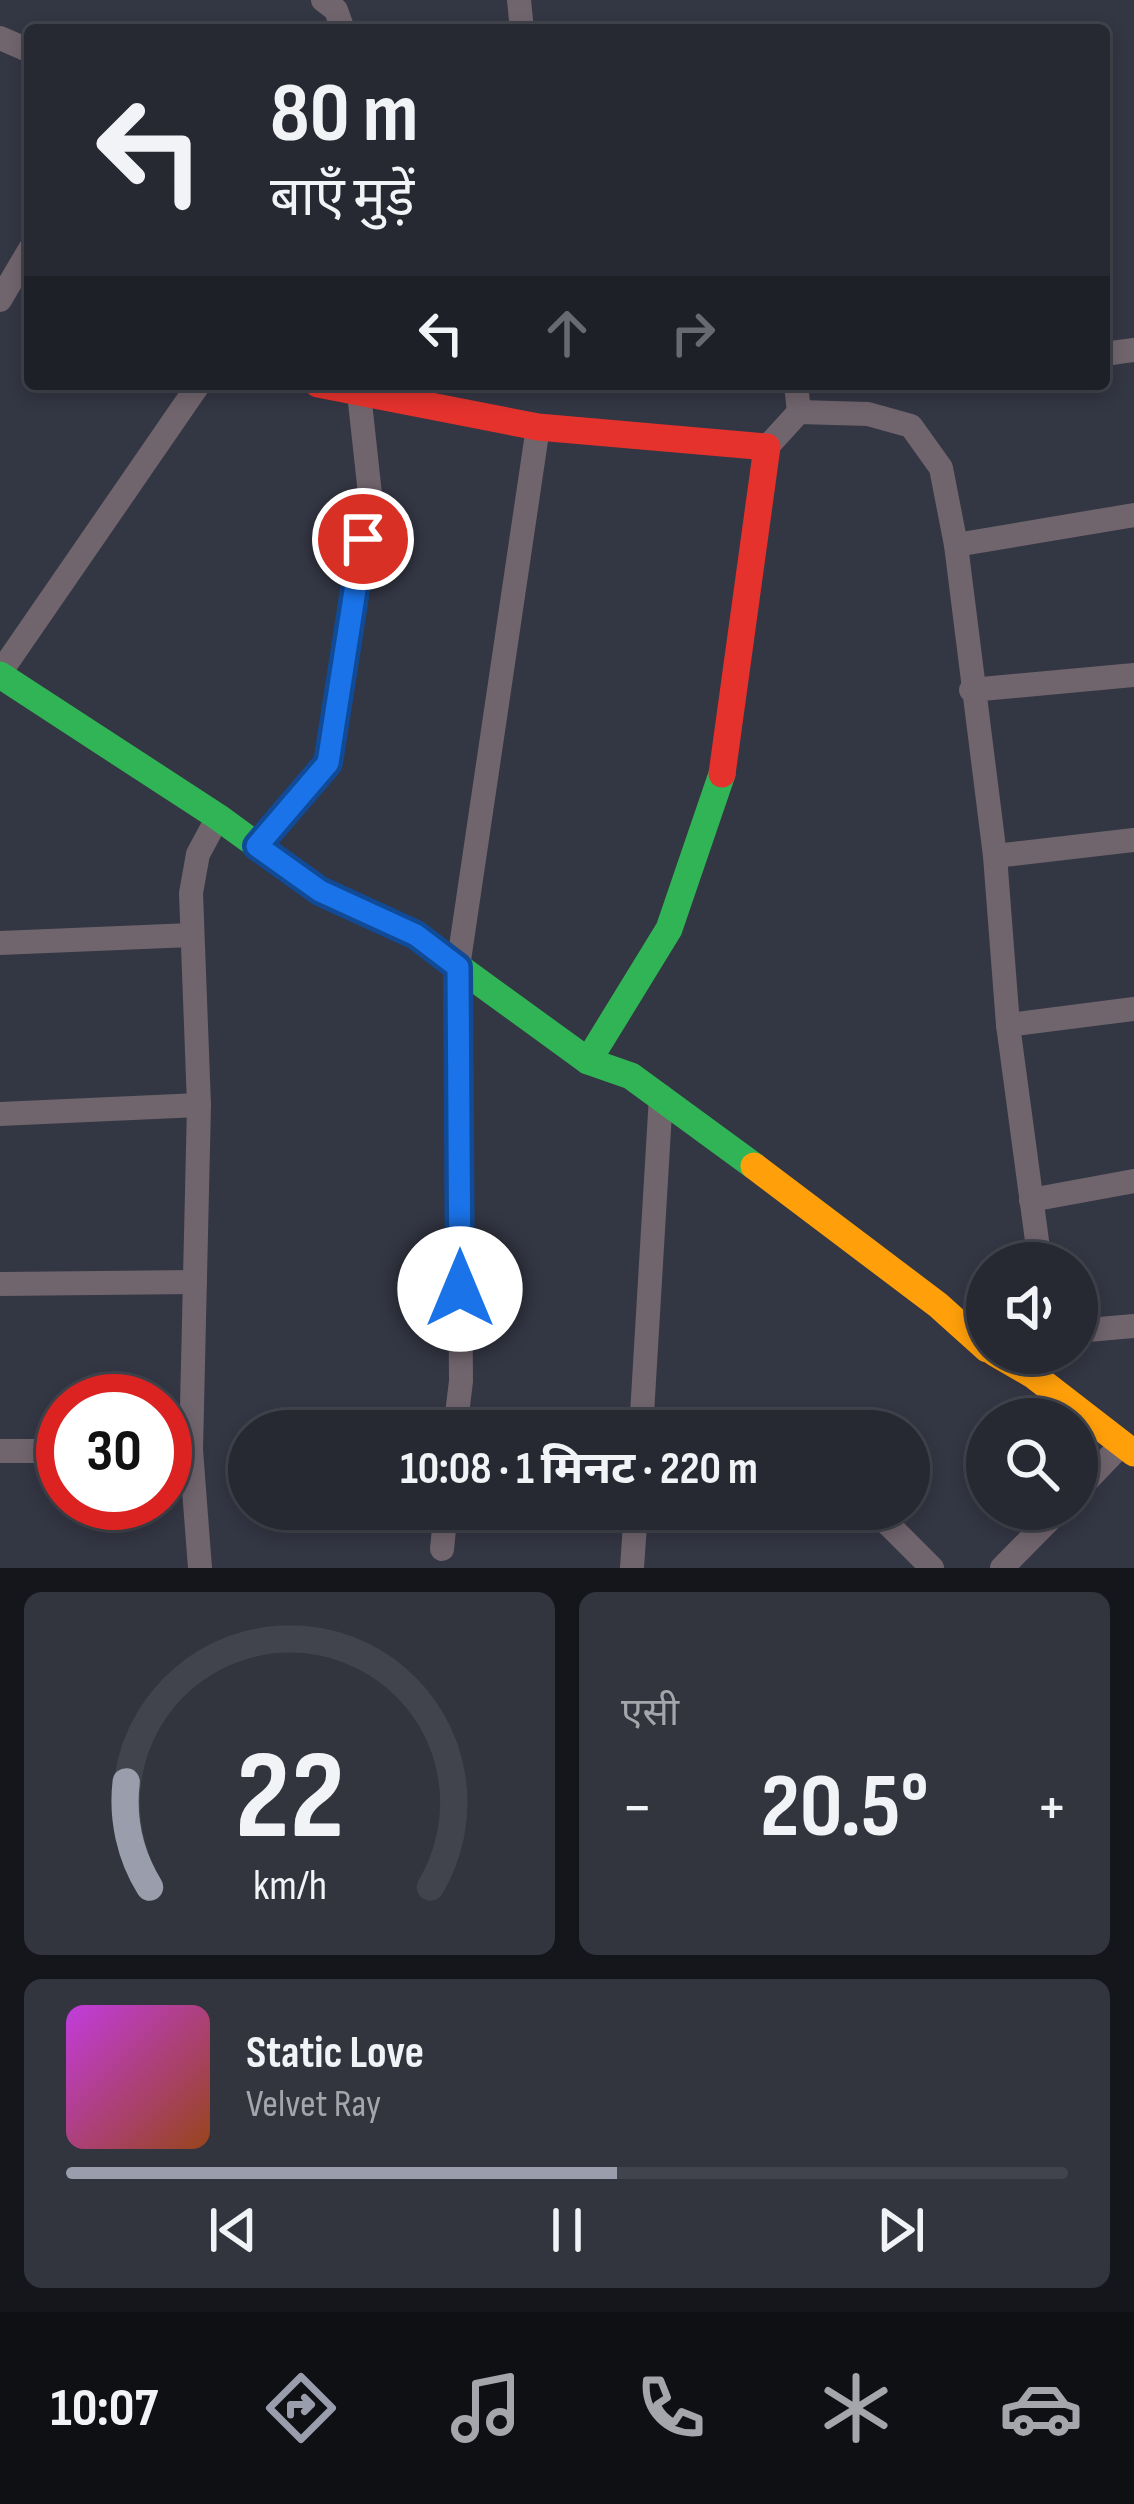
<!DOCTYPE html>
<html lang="hi">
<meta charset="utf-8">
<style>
:root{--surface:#262832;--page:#32343e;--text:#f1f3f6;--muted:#a4a6ac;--line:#42444d;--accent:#999dac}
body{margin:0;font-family:"Sofia Sans Condensed","Noto Sans Devanagari",sans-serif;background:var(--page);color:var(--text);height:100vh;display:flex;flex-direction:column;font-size:45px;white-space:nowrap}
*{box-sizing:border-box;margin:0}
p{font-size:39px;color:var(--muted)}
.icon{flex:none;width:66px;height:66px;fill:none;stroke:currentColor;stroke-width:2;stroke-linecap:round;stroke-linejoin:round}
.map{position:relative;height:1568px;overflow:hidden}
.details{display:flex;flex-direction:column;gap:24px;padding:24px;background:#15161c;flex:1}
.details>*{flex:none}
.top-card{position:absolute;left:24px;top:24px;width:1086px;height:366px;border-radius:12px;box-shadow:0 6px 18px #0003,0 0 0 3px var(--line);background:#262832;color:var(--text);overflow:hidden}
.buttons{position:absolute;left:966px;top:1242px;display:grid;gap:24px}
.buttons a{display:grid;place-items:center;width:132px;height:132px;border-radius:50%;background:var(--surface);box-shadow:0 6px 18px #0003,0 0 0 3px var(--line);font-size:60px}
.speed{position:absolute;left:36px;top:1374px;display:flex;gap:24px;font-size:60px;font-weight:700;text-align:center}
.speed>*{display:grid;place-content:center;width:156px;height:156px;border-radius:50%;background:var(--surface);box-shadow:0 6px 18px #0003,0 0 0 3px var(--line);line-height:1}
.speed .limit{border:18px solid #d22;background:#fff;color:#111}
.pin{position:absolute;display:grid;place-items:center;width:102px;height:102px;color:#fff;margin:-51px;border:6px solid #fff;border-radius:50%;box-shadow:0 3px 12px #0007}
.me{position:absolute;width:132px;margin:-66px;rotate:0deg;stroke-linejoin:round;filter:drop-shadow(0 0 9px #0008)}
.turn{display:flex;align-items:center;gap:42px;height:252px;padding:0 48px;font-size:54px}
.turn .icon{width:156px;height:156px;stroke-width:2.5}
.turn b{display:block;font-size:84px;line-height:102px}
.lanes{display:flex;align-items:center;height:114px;padding:0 48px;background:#0003;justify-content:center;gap:60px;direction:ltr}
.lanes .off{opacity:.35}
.big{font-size:90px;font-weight:700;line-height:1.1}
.details .card{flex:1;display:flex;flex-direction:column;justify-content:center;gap:18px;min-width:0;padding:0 42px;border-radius:18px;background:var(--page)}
.details .dial{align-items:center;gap:0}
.dial svg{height:312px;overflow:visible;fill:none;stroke:var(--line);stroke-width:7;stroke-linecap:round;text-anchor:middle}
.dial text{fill:var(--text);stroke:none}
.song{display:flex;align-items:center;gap:36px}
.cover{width:144px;height:144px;border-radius:18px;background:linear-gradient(135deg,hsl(290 70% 55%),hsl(20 70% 35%))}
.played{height:12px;border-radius:6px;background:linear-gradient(90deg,var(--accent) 55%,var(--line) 55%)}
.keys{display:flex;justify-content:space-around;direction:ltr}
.heat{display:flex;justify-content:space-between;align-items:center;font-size:66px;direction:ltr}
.details .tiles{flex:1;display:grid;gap:24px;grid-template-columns:1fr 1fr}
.card:last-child{grid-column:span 2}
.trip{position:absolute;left:228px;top:1410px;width:702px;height:120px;border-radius:60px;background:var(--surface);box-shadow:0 6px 18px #0003,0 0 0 3px var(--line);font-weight:700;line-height:120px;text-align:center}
.tab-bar{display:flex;height:192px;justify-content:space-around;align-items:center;background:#0f1014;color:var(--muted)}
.tab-bar .icon{width:84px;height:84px}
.tab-bar .active{color:var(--accent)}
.tab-bar b{font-size:54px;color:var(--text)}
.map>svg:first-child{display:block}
</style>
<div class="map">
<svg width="1134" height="1568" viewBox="0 0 1134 1568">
<rect width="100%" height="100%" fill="#333643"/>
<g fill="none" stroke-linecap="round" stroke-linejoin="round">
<!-- street -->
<g stroke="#70646d" stroke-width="24">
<polyline points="323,0 336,10 343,30"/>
<polyline points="519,0 522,30"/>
<polyline points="0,38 30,51"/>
<polyline points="0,300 30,249"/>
<polyline points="1104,354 1134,350"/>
<polyline points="796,384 799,412"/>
<polyline points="767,447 799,412 868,414 911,426 941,468 956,545 995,856 1008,1025 1040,1263"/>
<polyline points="956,545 1134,515"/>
<polyline points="0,673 199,384"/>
<polyline points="971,690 1134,675"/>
<polyline points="257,846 328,763 370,494 358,384"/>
<polyline points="995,856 1134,840"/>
<polyline points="0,943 191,935"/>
<polyline points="1008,1025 1134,1009"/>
<polyline points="0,1114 199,1105"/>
<polyline points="1031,1200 1134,1181"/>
<polyline points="0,1284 195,1282"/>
<polyline points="1077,1331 1134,1326"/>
<polyline points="1033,1375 1042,1353"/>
<polyline points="455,1431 461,1381 458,967 538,427"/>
<polyline points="641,1431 661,1096"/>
<polyline points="165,1450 191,1450"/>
<polyline points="0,1451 63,1451"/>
<polyline points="1077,1491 1122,1444"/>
<polyline points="873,1509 932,1568"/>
<polyline points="442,1549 446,1509"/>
<polyline points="200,1568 191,1450 199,1105 191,893 198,854 218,817"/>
<polyline points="632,1568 636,1509"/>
<polyline points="1002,1568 1060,1509"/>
</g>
<!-- fast -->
<g stroke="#30b455" stroke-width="27">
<polyline points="0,675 218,817 320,891 416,936 588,1061 631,1076 754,1166"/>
<polyline points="588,1061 669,929 722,774"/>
</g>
<!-- slow -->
<g stroke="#ff9f0a" stroke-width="27">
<polyline points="754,1166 938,1305 987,1349"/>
<polyline points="995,1353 1033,1375 1134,1453"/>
</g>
<!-- jam -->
<polyline stroke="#e5322d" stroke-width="27" points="318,384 538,427 767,447 722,774"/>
</g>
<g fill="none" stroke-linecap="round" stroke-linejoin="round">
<!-- route casing -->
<g stroke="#114b97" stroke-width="30">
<polyline id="route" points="363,539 328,763 257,846 320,891 416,935 458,967 460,1289"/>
</g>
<!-- route -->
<use href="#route" stroke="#1a73e8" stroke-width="21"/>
</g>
</svg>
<div class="buttons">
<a><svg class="icon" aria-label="sound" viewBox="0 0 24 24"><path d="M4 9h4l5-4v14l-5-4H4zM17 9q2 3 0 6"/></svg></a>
<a><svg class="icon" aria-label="search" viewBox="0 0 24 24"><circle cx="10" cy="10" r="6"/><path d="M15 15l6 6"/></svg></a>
</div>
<div class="speed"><div class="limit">30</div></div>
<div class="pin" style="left:363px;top:539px;background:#d93025"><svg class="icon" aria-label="arrive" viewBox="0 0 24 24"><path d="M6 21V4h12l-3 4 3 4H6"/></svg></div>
<svg class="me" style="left:460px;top:1289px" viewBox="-20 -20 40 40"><circle r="19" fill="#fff"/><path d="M0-13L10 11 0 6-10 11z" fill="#1a73e8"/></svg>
<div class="trip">10:08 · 1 मिनट · 220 m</div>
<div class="top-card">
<div class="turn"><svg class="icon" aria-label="left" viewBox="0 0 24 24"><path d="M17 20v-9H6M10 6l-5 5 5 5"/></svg><div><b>80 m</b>बाएँ मुड़ें</div></div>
<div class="lanes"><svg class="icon" aria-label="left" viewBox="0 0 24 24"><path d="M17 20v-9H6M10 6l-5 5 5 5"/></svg><svg class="icon off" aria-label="ahead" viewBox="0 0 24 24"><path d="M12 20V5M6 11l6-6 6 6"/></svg><svg class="icon off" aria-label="right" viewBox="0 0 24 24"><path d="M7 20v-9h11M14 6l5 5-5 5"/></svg></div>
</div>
</div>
<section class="details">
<div class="tiles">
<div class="card dial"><svg viewBox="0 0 100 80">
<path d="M14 69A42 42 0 1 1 86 69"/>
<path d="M14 69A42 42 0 0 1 8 42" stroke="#999dac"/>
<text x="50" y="56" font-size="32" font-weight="700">22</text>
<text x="50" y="72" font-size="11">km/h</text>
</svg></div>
<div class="card"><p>एसी</p>
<div class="heat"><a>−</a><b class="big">20.5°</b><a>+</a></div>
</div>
<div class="card">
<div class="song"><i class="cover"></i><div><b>Static Love</b><p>Velvet Ray</p></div></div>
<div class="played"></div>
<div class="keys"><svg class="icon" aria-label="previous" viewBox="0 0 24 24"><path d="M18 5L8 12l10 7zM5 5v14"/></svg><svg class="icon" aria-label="pause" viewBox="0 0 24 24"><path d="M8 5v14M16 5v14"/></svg><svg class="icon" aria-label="next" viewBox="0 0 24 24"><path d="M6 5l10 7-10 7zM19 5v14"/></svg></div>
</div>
</div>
</section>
<nav class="tab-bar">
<b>10:07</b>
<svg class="icon active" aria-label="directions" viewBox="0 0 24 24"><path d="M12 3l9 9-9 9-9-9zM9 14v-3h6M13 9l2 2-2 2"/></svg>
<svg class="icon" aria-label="music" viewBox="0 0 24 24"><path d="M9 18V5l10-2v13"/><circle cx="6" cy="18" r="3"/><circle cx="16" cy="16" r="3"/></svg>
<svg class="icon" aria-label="phone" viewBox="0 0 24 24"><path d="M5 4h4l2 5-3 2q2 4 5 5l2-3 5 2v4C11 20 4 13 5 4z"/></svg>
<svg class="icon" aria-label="climate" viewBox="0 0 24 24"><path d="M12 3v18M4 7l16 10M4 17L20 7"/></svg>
<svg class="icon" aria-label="car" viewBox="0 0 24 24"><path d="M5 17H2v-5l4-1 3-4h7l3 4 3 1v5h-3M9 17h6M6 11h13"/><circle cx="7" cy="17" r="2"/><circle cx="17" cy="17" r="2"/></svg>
</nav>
